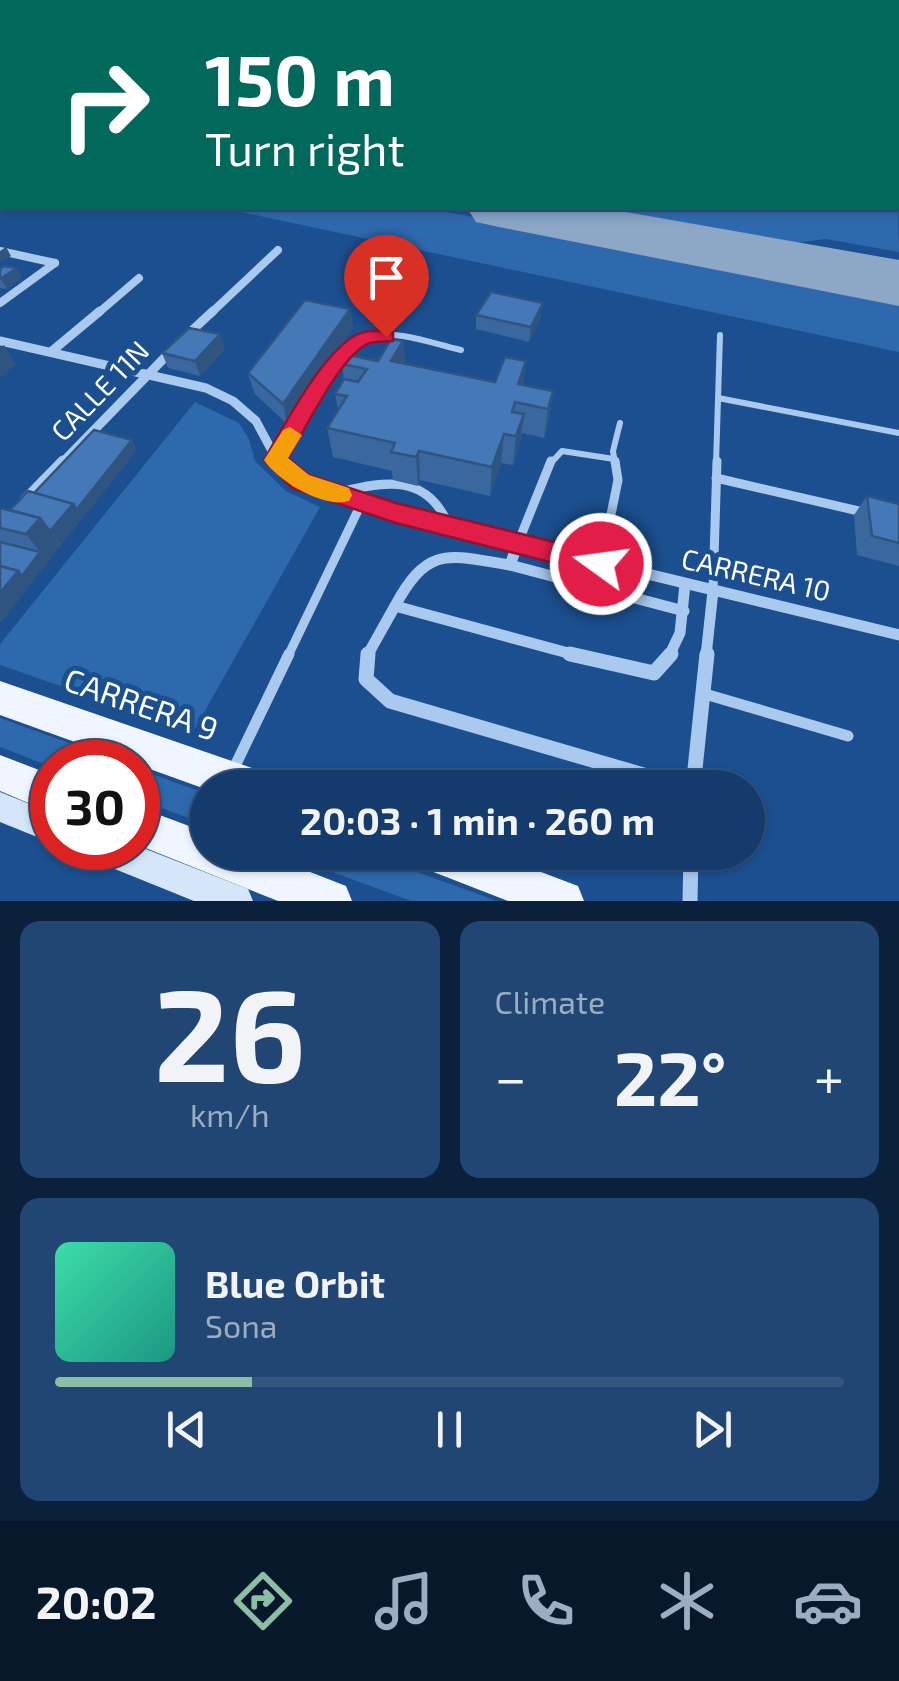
<!DOCTYPE html>
<meta charset="utf-8">
<style>
:root{--surface:#143b6b;--page:#214673;--text:#f1f3f6;--muted:#9dadc1;--line:#33557e;--accent:#8abfa5}
body{margin:0;font-family:"Exo 2",sans-serif;background:var(--page);color:var(--text);height:100vh;display:flex;flex-direction:column;font-size:38px;white-space:nowrap}
*{box-sizing:border-box;margin:0}
p{font-size:32px;color:var(--muted)}
.icon{flex:none;width:55px;height:55px;fill:none;stroke:currentColor;stroke-width:2;stroke-linecap:round;stroke-linejoin:round}
.map{position:relative;height:901px;overflow:hidden}
.side{display:flex;flex-direction:column;gap:20px;padding:20px;background:#0b203b;flex:1}
.side>*{flex:none}
.guide{position:absolute;left:0px;top:0px;width:900px;height:210px;box-shadow:0 2px 8px #0004,0 0 0 2px var(--line);background:#00695c;color:#fff;overflow:hidden}
.speed{position:absolute;left:30px;top:740px;display:flex;gap:20px;font-size:50px;font-weight:700;text-align:center}
.speed>*{display:grid;place-content:center;width:130px;height:130px;border-radius:50%;background:var(--surface);box-shadow:0 2px 8px #0004,0 0 0 2px var(--line);line-height:1}
.speed .limit{border:15px solid #d22;background:#fff;color:#111}
.pin{position:absolute;display:grid;place-items:center;width:85px;height:85px;color:#fff;margin:-102px -42px;border-radius:50% 50% 50% 0;rotate:-45deg;box-shadow:0 0 10px #0007}
.pin .icon{rotate:45deg}
.me{position:absolute;width:110px;margin:-55px;rotate:284deg;stroke-linejoin:round;filter:drop-shadow(0 0 8px #0008)}
.turn{display:flex;align-items:center;gap:35px;height:210px;padding:0 40px;font-size:45px}
.turn .icon{width:130px;height:130px;stroke-width:2.5}
.turn b{display:block;font-size:70px;line-height:85px}
.big{font-size:75px;font-weight:700;line-height:1.1}
.side .tile{flex:1;display:flex;flex-direction:column;justify-content:center;gap:15px;min-width:0;padding:0 35px;border-radius:20px;background:var(--page)}
.side .dial{align-items:center;gap:0}
.dial b{font-size:130px;line-height:1}
.song{display:flex;align-items:center;gap:30px}
.cover{width:120px;height:120px;border-radius:15px;background:linear-gradient(135deg,hsl(160 70% 55%),hsl(170 70% 35%))}
.played{height:10px;border-radius:5px;background:linear-gradient(90deg,var(--accent) 25%,var(--line) 25%)}
.keys{display:flex;justify-content:space-around;direction:ltr}
.heat{display:flex;justify-content:space-between;align-items:center;font-size:55px;direction:ltr}
.side .tiles{flex:1;display:grid;gap:20px;grid-template-columns:1fr 1fr}
.tile:last-child{grid-column:span 2}
.trip{position:absolute;left:190px;top:770px;width:575px;height:100px;border-radius:50px;background:var(--surface);box-shadow:0 2px 8px #0004,0 0 0 2px var(--line);font-weight:700;line-height:100px;text-align:center}
.tabs{display:flex;height:160px;justify-content:space-around;align-items:center;background:#08182b;color:var(--muted)}
.tabs .icon{width:70px;height:70px}
.tabs .current{color:var(--accent)}
.tabs b{font-size:45px;color:var(--text)}
.map>svg:first-child{display:block}
</style>
<div class="map">
<svg width="899" height="901" viewBox="0 0 899 901">
<rect width="100%" height="100%" fill="#1b4f8f"/>
<!-- green -->
<g fill="#2e69ad">
<polygon points="898,199 899,252 826,239 771,246 559,208 898,208"/>
<polygon points="222,208 426,208 899,298 899,352"/>
<polygon points="195,402 239,423 249,439 255,461 286,491 320,507 193,732 0,665 0,644"/>
<polygon points="0,718 121,762 52,762 52,767 0,747"/>
<polygon points="138,769 207,794 207,825 138,799"/>
<polygon points="281,853 365,853 497,901 411,901"/>
</g>
<g fill="none" stroke-linecap="round" stroke-linejoin="round">
<!-- runway -->
<g fill="#8da7c7" fill-rule="evenodd">
<rect x="0" y="104" width="2" height="25"/>
<polygon points="467,208 603,208 899,260 899,306 499,227 476,222"/>
</g>
<!-- lane-far2 -->
<g stroke="#a9c9ee" stroke-width="6">
<polyline points="718,398 899,433"/>
<path d="M275,460C294,427 330,348 368,337C397,329 433,344 461,350"/>
<polyline points="550,464 562,451 614,459"/>
<polyline points="615,464 613,451 620,423"/>
<polyline points="716,464 720,335"/>
</g>
<!-- lane-far1 -->
<g stroke="#a9c9ee" stroke-width="9">
<polyline points="716,478 863,512"/>
<path d="M341,492C387,480 428,475 449,526"/>
<polyline points="518,543 551,461"/>
<polyline points="601,564 618,480 615,461"/>
<polyline points="713,590 717,461"/>
<polyline points="288,656 362,502"/>
</g>
<!-- lane -->
<g stroke="#a9c9ee" stroke-width="11">
<polyline points="705,694 848,736"/>
<polyline points="234,768 289,654"/>
</g>
<!-- street-far3 -->
<g stroke="#a9c9ee" stroke-width="8">
<polyline points="0,251 55,263"/>
<polyline points="0,303 55,263"/>
<polyline points="97,314 139,278"/>
<polyline points="210,314 278,250"/>
</g>
<!-- street-far2 -->
<g stroke="#a9c9ee" stroke-width="9">
<polyline points="186,336 213,311"/>
<polyline points="0,341 206,388 233,401 256,421 279,464"/>
<polyline points="52,351 100,311"/>
<polyline points="61,464 174,348"/>
</g>
<!-- street-far1 -->
<g stroke="#a9c9ee" stroke-width="11">
<polyline points="276,461 301,482 396,513 899,635"/>
<polyline points="25,500 63,461"/>
<polyline points="518,543 510,565 684,611"/>
<path d="M395,606C428,545 448,555 510,565"/>
<polyline points="367,656 395,606 579,656"/>
<polyline points="669,656 680,633 685,584"/>
<polyline points="706,656 713,591"/>
</g>
<!-- street -->
<g stroke="#a9c9ee" stroke-width="15">
<polyline points="368,654 366,679 390,701 688,788"/>
<polyline points="570,654 654,673 671,654"/>
<polyline points="693,788 707,654"/>
<polyline points="690,901 691,852"/>
</g>
<!-- secondary -->
<g fill="#d6e6fa" fill-rule="evenodd">
<polygon points="0,792 52,813 52,843 0,822"/>
<polygon points="138,846 248,889 253,901 194,901 90,859 85,848"/>
</g>
<!-- primary -->
<g fill="#f0f6ff" fill-rule="evenodd">
<polygon points="0,681 255,769 268,775 274,788 208,790 0,715"/>
<polygon points="0,755 52,775 52,813 0,791"/>
<polygon points="138,807 208,833 208,852 259,852 346,886 352,901 278,901 138,845"/>
<polygon points="412,852 488,852 578,886 584,901 508,901 418,866"/>
</g>
</g>
<!-- wall -->
<g fill="#3a679d">
<polygon points="0,269 22,277 7,289 0,288"/>
<polygon points="350,309 353,328 287,424 254,393 248,373"/>
<polygon points="476,315 541,317 529,342 476,329"/>
<polygon points="403,341 405,364 495,382 526,361 523,386 553,391 549,420 544,438 522,433 520,443 513,465 501,463 490,496 420,480 418,486 393,480 392,471 333,457 327,428 338,410 335,394 344,380 342,364 378,361"/>
<polygon points="225,349 200,376 168,368 162,353"/>
<polygon points="137,450 47,562 2,621 0,620 0,508 10,510 34,493"/>
<polygon points="867,496 899,504 899,566 857,555 854,515"/>
</g>
<!-- shaded-wall -->
<g fill="#305480">
<polygon points="6,247 11,256 0,263 0,251"/>
<polygon points="17,268 22,277 7,289 1,279"/>
<polygon points="543,303 541,317 529,342 531,327"/>
<polygon points="350,309 353,328 287,424 283,404"/>
<polygon points="220,334 225,349 200,376 195,361"/>
<polygon points="403,341 405,369 391,361"/>
<polygon points="4,345 16,364 0,378 0,348"/>
<polygon points="526,361 523,390 518,384"/>
<polygon points="553,391 549,420 544,438 548,409"/>
<polygon points="524,414 520,443 513,465 516,436"/>
<polygon points="504,434 501,463 490,496 492,467"/>
<polygon points="132,440 137,450 61,545 50,531"/>
<polygon points="419,451 420,480 418,486 416,457"/>
<polygon points="40,518 61,546 30,585 22,576 40,552 26,534"/>
<polygon points="18,571 30,585 2,621 0,618 0,593"/>
</g>
<!-- building -->
<g fill="#4478b7" stroke="#305480" stroke-width="2.5">
<polygon points="4,266 17,268 0,279 0,269"/>
<polygon points="491,292 543,303 531,327 476,315"/>
<polygon points="305,300 350,309 283,404 248,373"/>
<polygon points="189,328 220,334 195,361 162,353"/>
<polygon points="391,339 403,341 391,361 495,382 505,357 526,361 518,384 553,391 548,409 515,402 512,412 524,414 516,436 504,434 492,467 419,451 416,457 391,452 395,443 327,428 347,396 335,394 344,379 358,382 367,369 342,364 348,355 378,361"/>
<polygon points="94,430 132,440 77,509 73,504 34,493"/>
<polygon points="28,491 73,504 50,531 40,518 10,510"/>
<polygon points="867,496 899,504 899,543 872,536"/>
<polygon points="0,508 40,518 26,534 0,528"/>
<polygon points="0,542 40,552 22,576 18,571 0,566"/>
<polygon points="0,566 18,571 0,593"/>
</g>
<!-- sky -->
<linearGradient id="sky" x2="0" y2="1"><stop stop-color="#0f2b4f"/><stop offset="0.45" stop-color="#39639b"/><stop offset="1" stop-color="#39639b" stop-opacity="0"/></linearGradient>
<rect width="899" height="230" fill="url(#sky)"/>
<!-- route -->
<path fill="#e11d48" stroke="#92132f" stroke-width="2.5" d="M386,331L393,333V341C386,342 377,341 370,343C341,353 304,432 288,458L309,475L396,503L611,556L615,564L611,571L601,575L396,523L292,488L264,460C284,426 322,353 356,335C366,330 376,331 386,331Z"/>
<!-- slow -->
<path fill="#f59e0b" d="M290,427L302,435L288,458L309,475L349,488L352,495L349,501C324,509 278,481 264,460L283,430Z"/>
<g text-anchor="middle" stroke-width="10" stroke-linejoin="round" paint-order="stroke">
<!-- street labels -->
<g font-size="28" fill="#fff" stroke="#1b4f8f">
<text transform="translate(100 391) rotate(-46)" y="10">CALLE 11N</text>
<text transform="translate(756 575) rotate(13)" y="10">CARRERA 10</text>
</g>
<!-- near-street labels -->
<g font-size="32" fill="#fff" stroke="#1b4f8f">
<text transform="translate(141 705) rotate(19)" y="11">CARRERA 9</text>
</g>
</g>
</svg>
<div class="speed"><div class="limit">30</div></div>
<div class="pin" style="left:386px;top:337px;background:#d93025"><svg class="icon" aria-label="arrive" viewBox="0 0 24 24"><path d="M6 21V4h12l-3 4 3 4H6"/></svg></div>
<svg class="me" style="left:601px;top:564px" viewBox="-20 -20 40 40"><circle r="17" fill="#e11d48" stroke="#fff" stroke-width="3"/><path d="M0-11L8 9 0 5-8 9z" fill="#fff"/></svg>
<div class="trip">20:03 · 1 min · 260 m</div>
<div class="guide">
<div class="turn"><svg class="icon" aria-label="right" viewBox="0 0 24 24"><path d="M7 20v-9h11M14 6l5 5-5 5"/></svg><div><b>150 m</b>Turn right</div></div>
</div>
</div>
<section class="side">
<div class="tiles">
<div class="tile dial"><b>26</b><p>km/h</p></div>
<div class="tile"><p>Climate</p>
<div class="heat"><a>−</a><b class="big">22°</b><a>+</a></div>
</div>
<div class="tile">
<div class="song"><i class="cover"></i><div><b>Blue Orbit</b><p>Sona</p></div></div>
<div class="played"></div>
<div class="keys"><svg class="icon" aria-label="previous" viewBox="0 0 24 24"><path d="M18 5L8 12l10 7zM5 5v14"/></svg><svg class="icon" aria-label="pause" viewBox="0 0 24 24"><path d="M8 5v14M16 5v14"/></svg><svg class="icon" aria-label="next" viewBox="0 0 24 24"><path d="M6 5l10 7-10 7zM19 5v14"/></svg></div>
</div>
</div>
</section>
<nav class="tabs">
<b>20:02</b>
<svg class="icon current" aria-label="directions" viewBox="0 0 24 24"><path d="M12 3l9 9-9 9-9-9zM9 14v-3h6M13 9l2 2-2 2"/></svg>
<svg class="icon" aria-label="music" viewBox="0 0 24 24"><path d="M9 18V5l10-2v13"/><circle cx="6" cy="18" r="3"/><circle cx="16" cy="16" r="3"/></svg>
<svg class="icon" aria-label="phone" viewBox="0 0 24 24"><path d="M5 4h4l2 5-3 2q2 4 5 5l2-3 5 2v4C11 20 4 13 5 4z"/></svg>
<svg class="icon" aria-label="climate" viewBox="0 0 24 24"><path d="M12 3v18M4 7l16 10M4 17L20 7"/></svg>
<svg class="icon" aria-label="car" viewBox="0 0 24 24"><path d="M5 17H2v-5l4-1 3-4h7l3 4 3 1v5h-3M9 17h6M6 11h13"/><circle cx="7" cy="17" r="2"/><circle cx="17" cy="17" r="2"/></svg>
</nav>
